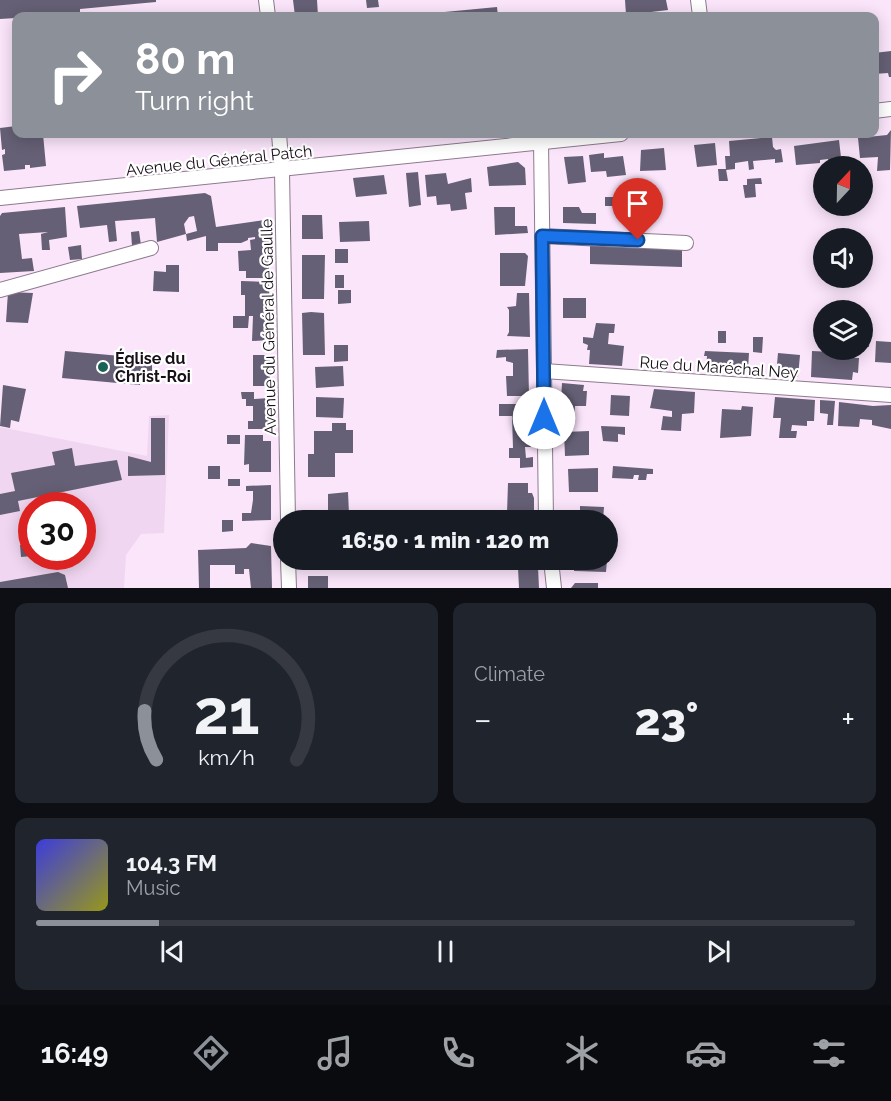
<!DOCTYPE html>
<meta charset="utf-8">
<style>
:root{--surface:#171b24;--page:#20242c;--text:#f1f3f6;--muted:#9ea1a6;--line:#363941;--accent:#8c9099}
body{margin:0;font-family:Raleway,sans-serif;background:var(--page);color:var(--text);height:100vh;display:flex;flex-direction:column;font-size:22px;white-space:nowrap}
*{box-sizing:border-box;margin:0}
p{font-size:20px;color:var(--muted)}
.icon{flex:none;width:33px;height:33px;fill:none;stroke:currentColor;stroke-width:2;stroke-linecap:round;stroke-linejoin:round}
.map{position:relative;height:588px;overflow:hidden}
.sheet{display:flex;flex-direction:column;gap:15px;padding:15px;background:#0d0f14;flex:1}
.sheet>*{flex:none}
.top-card{position:absolute;left:12px;top:12px;width:867px;height:126px;border-radius:12px;box-shadow:0 3px 15px #0003;background:#8c9099;color:#fff;overflow:hidden}
.needle{width:39px;rotate:22deg}
.buttons{position:absolute;left:813px;top:156px;display:grid;gap:12px}
.buttons a{display:grid;place-items:center;width:60px;height:60px;border-radius:50%;background:var(--surface);box-shadow:0 3px 15px #0003;font-size:30px}
.speed{position:absolute;left:18px;top:492px;display:flex;gap:12px;font-size:30px;font-weight:700;text-align:center}
.speed>*{display:grid;place-content:center;width:78px;height:78px;border-radius:50%;background:var(--surface);box-shadow:0 3px 15px #0003;line-height:1}
.speed .limit{border:9px solid #d22;background:#fff;color:#111}
.pin{position:absolute;display:grid;place-items:center;width:51px;height:51px;color:#fff;margin:-62px -26px;border-radius:50% 50% 50% 0;rotate:-45deg;box-shadow:0 0 6px #0007}
.pin .icon{rotate:45deg}
.me{position:absolute;width:66px;margin:-33px;rotate:0deg;stroke-linejoin:round;filter:drop-shadow(0 0 4px #0008)}
.turn{display:flex;align-items:center;gap:21px;height:126px;padding:0 24px;font-size:27px}
.turn .icon{width:78px;height:78px;stroke-width:2.5}
.turn b{display:block;font-size:42px;line-height:51px}
.big{font-size:45px;font-weight:800;line-height:1.1}
.sheet .tile{flex:1;display:flex;flex-direction:column;justify-content:center;gap:9px;min-width:0;padding:0 21px;border-radius:12px;background:var(--page)}
.sheet .dial{align-items:center;gap:0}
.dial svg{height:156px;overflow:visible;fill:none;stroke:var(--line);stroke-width:7;stroke-linecap:round;text-anchor:middle}
.dial text{fill:var(--text);stroke:none}
.song{display:flex;align-items:center;gap:18px}
.cover{width:72px;height:72px;border-radius:9px;background:linear-gradient(135deg,hsl(240 70% 55%),hsl(60 70% 35%))}
.played{height:6px;border-radius:3px;background:linear-gradient(90deg,var(--accent) 15%,var(--line) 15%)}
.keys{display:flex;justify-content:space-around;direction:ltr}
.heat{display:flex;justify-content:space-between;align-items:center;font-size:33px;direction:ltr}
.sheet .tiles{flex:1;display:grid;gap:15px;grid-template-columns:1fr 1fr}
.tile:last-child{grid-column:span 2}
.trip{position:absolute;left:273px;top:510px;width:345px;height:60px;border-radius:30px;background:var(--surface);box-shadow:0 3px 15px #0003;font-weight:800;line-height:60px;text-align:center}
.tab-bar{display:flex;height:96px;justify-content:space-around;align-items:center;background:#090b0e;color:var(--muted)}
.tab-bar .icon{width:42px;height:42px}
.tab-bar .current{color:var(--accent)}
.tab-bar b{font-size:27px;color:var(--text)}
.map>svg:first-child{display:block}
</style>
<div class="map">
<svg width="891" height="588" viewBox="0 0 891 588">
<rect width="100%" height="100%" fill="#fbe5fb"/>
<!-- built -->
<path fill="#f1d6f1" fill-rule="evenodd" d="M169,415L164,533L141,534L126,555L124,588H0V427L147,456L149,416ZM32,506H82V556H32Z"/>
<!-- building -->
<g fill="#666076" fill-rule="evenodd">
<polygon points="0,0 156,0 156,2 80,9 80,14 0,19"/>
<polygon points="293,0 317,0 318,16 295,16"/>
<polygon points="366,0 378,0 379,7 367,8"/>
<polygon points="625,0 666,0 668,10 626,15"/>
<polygon points="497,7 498,16 414,16 413,15"/>
<polygon points="891,51 891,77 889,77 888,73 874,74 874,53"/>
<polygon points="16,126 16,134 43,134 46,166 30,168 30,165 25,165 25,169 4,171 2,155 5,154 5,149 2,150 0,128"/>
<polygon points="891,130 890,170 877,171 878,157 860,158 858,138 887,135"/>
<polygon points="772,137 773,147 776,150 781,149 783,162 775,163 775,159 753,161 754,169 749,170 748,161 735,163 735,169 726,170 725,156 730,156 729,141"/>
<polygon points="839,140 842,166 829,166 828,159 820,160 820,163 796,165 794,146"/>
<polygon points="715,143 717,165 697,167 694,145"/>
<polygon points="664,148 666,170 640,171 641,150"/>
<polygon points="604,153 604,158 623,156 626,175 607,177 606,171 591,172 589,155"/>
<polygon points="583,156 586,182 568,184 564,157"/>
<polygon points="518,162 525,168 526,185 489,186 487,167"/>
<polygon points="718,169 726,169 728,181 719,181"/>
<polygon points="418,172 421,205 409,207 406,173"/>
<polygon points="446,173 448,184 471,178 472,192 465,193 467,209 451,211 450,204 437,205 436,196 427,197 425,175"/>
<polygon points="384,175 387,194 356,197 353,178"/>
<polygon points="761,178 762,184 755,184 756,197 745,198 743,185 747,185 747,179"/>
<path d="M205,193L211,196L216,227L265,220L269,224V278H246V271H239L238,251L251,250L250,240L255,239V237L248,238V240L241,243H218V251H206V236L187,241L186,234L157,242L155,218L115,221L117,241L109,242L107,225L80,228L77,206ZM194,216L197,231L186,234L184,224L189,217Z"/>
<rect x="605" y="197" width="24" height="9"/>
<polygon points="65,207 67,237 49,240 50,250 42,250 41,234 48,232 19,234 22,259 32,258 34,271 0,273 0,216 2,213"/>
<polygon points="494,207 515,207 515,226 527,226 528,233 495,235"/>
<polygon points="563,207 579,207 582,213 596,213 596,224 563,223"/>
<polygon points="302,215 322,215 323,239 302,239"/>
<polygon points="369,221 370,241 340,242 339,222"/>
<polygon points="139,231 141,245 132,246 131,232"/>
<polygon points="81,245 82,259 70,260 68,247"/>
<polygon points="590,245 682,248 682,267 590,264"/>
<rect x="335" y="249" width="13" height="14"/>
<polygon points="500,253 525,253 528,256 525,286 500,286"/>
<polygon points="302,255 325,255 324,299 302,299"/>
<polygon points="166,265 179,265 179,292 153,291 154,271 166,272"/>
<rect x="335" y="275" width="9" height="13"/>
<polygon points="241,281 269,282 270,340 252,341 253,316 249,316 248,328 233,328 233,316 245,316 245,295 241,295"/>
<polygon points="338,290 351,290 351,303 338,304"/>
<polygon points="8,292 33,293 28,323 6,322"/>
<polygon points="517,293 529,293 530,337 507,336 509,332 509,310 507,307 516,306"/>
<rect x="563" y="298" width="23" height="20"/>
<polygon points="311,312 324,313 325,355 303,355 302,313"/>
<polygon points="596,323 615,324 614,333 609,333 608,344 624,346 622,366 589,364 590,350 587,350 588,345 583,343 583,337 593,338"/>
<rect x="718" y="331" width="8" height="12"/>
<polygon points="862,332 870,333 869,347 862,346"/>
<polygon points="753,337 763,337 762,353 753,352"/>
<polygon points="876,341 891,342 891,363 875,362"/>
<polygon points="334,345 348,345 348,361 334,362"/>
<polygon points="528,349 529,396 507,396 506,376 513,376 513,363 506,361 506,357 496,358 497,350"/>
<polygon points="65,351 143,358 143,361 152,362 152,375 141,374 140,385 62,378"/>
<polygon points="705,351 749,353 748,369 743,369 743,373 706,371 707,356 704,356"/>
<polygon points="812,351 832,352 831,357 859,358 858,373 853,372 852,380 811,377"/>
<polygon points="778,353 800,355 798,377 776,375"/>
<rect x="253" y="355" width="17" height="31"/>
<polygon points="343,366 344,386 316,388 315,367"/>
<polygon points="562,383 584,385 583,391 587,391 586,406 575,406 574,419 560,418"/>
<polygon points="3,385 26,389 19,422 11,420 10,428 0,426"/>
<polygon points="654,389 695,392 694,413 682,414 681,431 661,430 663,416 672,417 672,411 650,408"/>
<polygon points="241,392 254,392 254,399 270,398 270,429 248,429 248,421 253,421 253,406 246,406 246,399 242,399"/>
<polygon points="611,395 630,396 629,416 610,415"/>
<polygon points="316,397 344,398 343,418 316,417"/>
<polygon points="775,397 815,400 814,421 807,421 807,426 792,425 791,431 797,431 796,438 779,438 781,418 773,418"/>
<polygon points="820,400 835,401 833,425 827,425 828,414 820,413"/>
<polygon points="839,402 873,406 891,405 891,429 872,425 872,420 860,419 859,427 838,426"/>
<polygon points="499,404 522,404 522,411 519,411 519,415 529,414 532,443 531,447 525,447 526,458 533,457 533,467 520,468 520,458 509,458 509,448 513,448 512,416 499,416"/>
<polygon points="742,406 753,407 751,436 720,438 722,409 741,410"/>
<polygon points="151,418 165,418 165,475 128,476 128,456 151,462"/>
<polygon points="332,423 346,423 346,430 353,430 353,453 335,453 335,477 308,477 308,454 314,454 314,431 332,431"/>
<polygon points="601,426 625,427 625,435 618,434 618,442 603,441"/>
<polygon points="589,431 589,455 565,456 564,432"/>
<rect x="227" y="435" width="13" height="9"/>
<polygon points="245,435 263,435 263,441 271,441 271,472 249,472 249,464 244,465"/>
<polygon points="72,448 75,466 117,460 122,480 18,501 20,511 0,515 0,494 15,491 11,473 55,465 52,452"/>
<rect x="208" y="466" width="12" height="13"/>
<polygon points="613,466 653,469 653,474 647,474 646,480 638,480 639,475 634,475 633,479 612,478"/>
<polygon points="598,468 598,492 569,492 568,469"/>
<rect x="228" y="479" width="12" height="7"/>
<polygon points="508,483 528,483 528,493 532,493 534,498 534,520 519,520 518,513 507,513"/>
<polygon points="271,485 271,520 242,521 242,513 251,513 253,500 253,491 246,491 246,486"/>
<polygon points="348,492 349,514 328,515 328,494"/>
<polygon points="580,506 604,507 603,520 580,520"/>
<polygon points="222,520 233,520 233,531 222,532"/>
<polygon points="251,543 271,546 272,588 251,588 249,569 244,569 244,574 235,574 235,565 210,565 210,588 199,588 198,550 246,548"/>
<polygon points="32,544 32,556 21,557 20,545"/>
<polygon points="509,560 537,560 537,563 509,564"/>
<polygon points="575,560 607,560 606,572 574,571"/>
<polygon points="538,567 539,588 519,588 518,568"/>
<polygon points="58,572 65,575 68,588 0,588 0,582"/>
<rect x="308" y="576" width="20" height="12"/>
<polygon points="575,583 598,583 598,588 571,588"/>
</g>
<g fill="none" stroke-linecap="round" stroke-linejoin="round">
<!-- minor casing -->
<g stroke="#8e7a8d" stroke-width="16">
<g id="minor">
<polyline points="266,0 268,16"/>
<polyline points="698,0 700,16"/>
<polyline points="874,111 891,109"/>
<polyline points="279,134 282,171 288,520"/>
<polyline points="541,141 546,520"/>
<polyline points="0,198 621,134"/>
<polyline points="542,236 686,243"/>
<polyline points="0,290 151,248"/>
<polyline points="544,371 891,395"/>
<polyline points="288,560 289,588"/>
<polyline points="551,560 554,588"/>
</g>
</g>
<!-- minor -->
<use href="#minor" stroke="#fff" stroke-width="14"/>
</g>
<g fill="none" stroke-linecap="round" stroke-linejoin="round">
<!-- route casing -->
<g stroke="#114b97" stroke-width="15">
<polyline id="route" points="544,418 542,236 638,240"/>
</g>
<!-- route -->
<use href="#route" stroke="#1a73e8" stroke-width="10"/>
</g>
<!-- markers -->
<circle fill="#196258" stroke="#fff" stroke-width="2" cx="103" cy="367" r="6"/>
<g text-anchor="middle" stroke-width="4.5" stroke-linejoin="round" paint-order="stroke">
<!-- street labels -->
<g font-size="16" fill="#181018" stroke="#fff">
<text transform="translate(219 160) rotate(-6)" y="6">Avenue du Général Patch</text>
<text transform="translate(268 327) rotate(-91)" y="6">Avenue du Général de Gaulle</text>
<text transform="translate(719 367) rotate(4)" y="6">Rue du Maréchal Ney</text>
</g>
<!-- poi labels -->
<g font-size="16" font-weight="bold" fill="#181018" stroke="#fff" text-anchor="start">
<text x="115" y="364">Église du<tspan x="115" dy="18">Christ-Roi</tspan></text>
</g>
</g>
</svg>
<div class="buttons">
<a><svg class="needle" viewBox="-14 -14 28 28"><path d="M0-13l5 13h-10z" fill="#e53935"/><path d="M0 13l5-13h-10z" fill="#9ea1a6"/></svg></a>
<a><svg class="icon" aria-label="sound" viewBox="0 0 24 24"><path d="M4 9h4l5-4v14l-5-4H4zM17 9q2 3 0 6"/></svg></a>
<a><svg class="icon" aria-label="layers" viewBox="0 0 24 24"><path d="M12 4l9 5-9 5-9-5zM3 14l9 5 9-5"/></svg></a>
</div>
<div class="speed"><div class="limit">30</div></div>
<div class="pin" style="left:638px;top:240px;background:#d93025"><svg class="icon" aria-label="arrive" viewBox="0 0 24 24"><path d="M6 21V4h12l-3 4 3 4H6"/></svg></div>
<svg class="me" style="left:544px;top:418px" viewBox="-20 -20 40 40"><circle r="19" fill="#fff"/><path d="M0-13L10 11 0 6-10 11z" fill="#1a73e8"/></svg>
<div class="trip">16:50 · 1 min · 120 m</div>
<div class="top-card">
<div class="turn"><svg class="icon" aria-label="right" viewBox="0 0 24 24"><path d="M7 20v-9h11M14 6l5 5-5 5"/></svg><div><b>80 m</b>Turn right</div></div>
</div>
</div>
<section class="sheet">
<div class="tiles">
<div class="tile dial"><svg viewBox="0 0 100 80">
<path d="M14 69A42 42 0 1 1 86 69"/>
<path d="M14 69A42 42 0 0 1 8 44" stroke="#8c9099"/>
<text x="50" y="56" font-size="32" font-weight="700">21</text>
<text x="50" y="72" font-size="11">km/h</text>
</svg></div>
<div class="tile"><p>Climate</p>
<div class="heat"><a>−</a><b class="big">23°</b><a>+</a></div>
</div>
<div class="tile">
<div class="song"><i class="cover"></i><div><b>104.3 FM</b><p>Music</p></div></div>
<div class="played"></div>
<div class="keys"><svg class="icon" aria-label="previous" viewBox="0 0 24 24"><path d="M18 5L8 12l10 7zM5 5v14"/></svg><svg class="icon" aria-label="pause" viewBox="0 0 24 24"><path d="M8 5v14M16 5v14"/></svg><svg class="icon" aria-label="next" viewBox="0 0 24 24"><path d="M6 5l10 7-10 7zM19 5v14"/></svg></div>
</div>
</div>
</section>
<nav class="tab-bar">
<b>16:49</b>
<svg class="icon current" aria-label="directions" viewBox="0 0 24 24"><path d="M12 3l9 9-9 9-9-9zM9 14v-3h6M13 9l2 2-2 2"/></svg>
<svg class="icon" aria-label="music" viewBox="0 0 24 24"><path d="M9 18V5l10-2v13"/><circle cx="6" cy="18" r="3"/><circle cx="16" cy="16" r="3"/></svg>
<svg class="icon" aria-label="phone" viewBox="0 0 24 24"><path d="M5 4h4l2 5-3 2q2 4 5 5l2-3 5 2v4C11 20 4 13 5 4z"/></svg>
<svg class="icon" aria-label="climate" viewBox="0 0 24 24"><path d="M12 3v18M4 7l16 10M4 17L20 7"/></svg>
<svg class="icon" aria-label="car" viewBox="0 0 24 24"><path d="M5 17H2v-5l4-1 3-4h7l3 4 3 1v5h-3M9 17h6M6 11h13"/><circle cx="7" cy="17" r="2"/><circle cx="17" cy="17" r="2"/></svg>
<svg class="icon" aria-label="filters" viewBox="0 0 24 24"><path d="M4 7h16M4 17h16"/><circle cx="9" cy="7" r="2"/><circle cx="15" cy="17" r="2"/></svg>
</nav>
